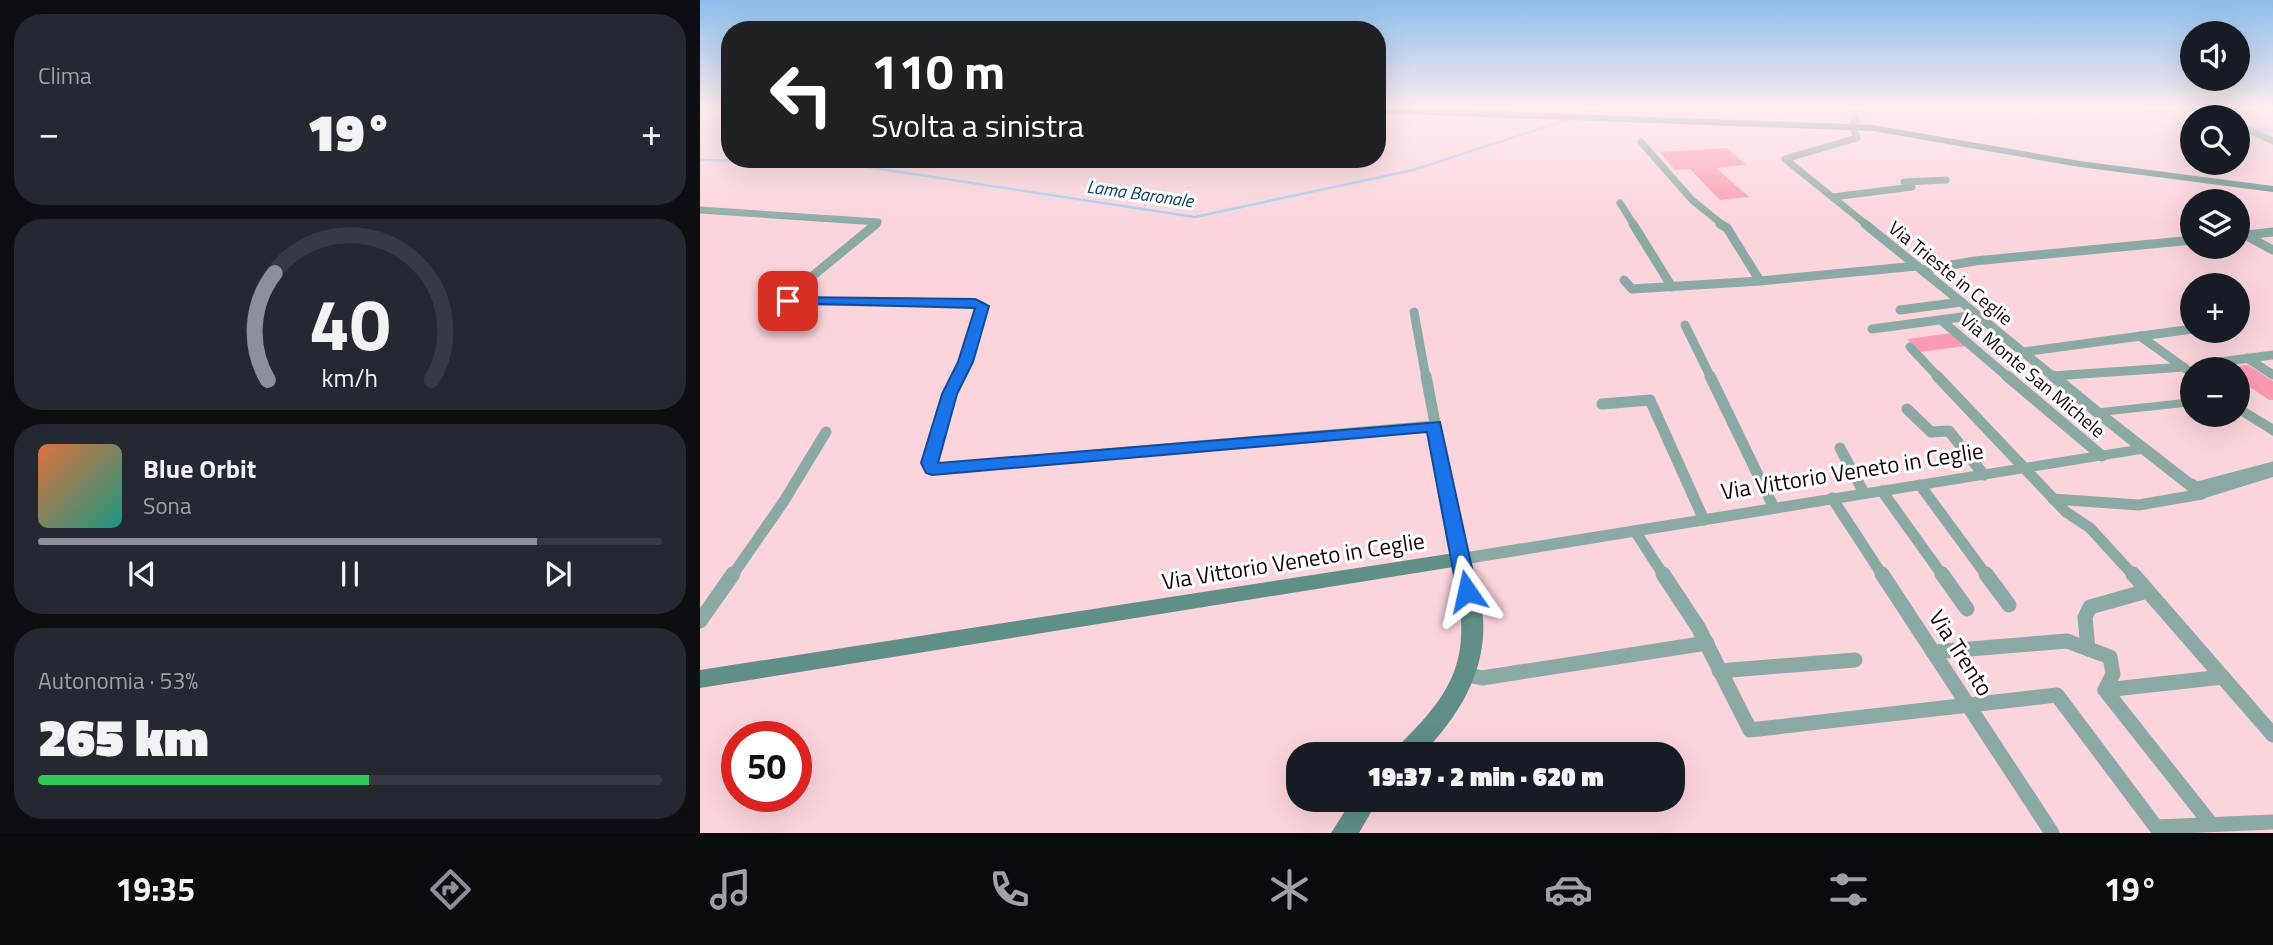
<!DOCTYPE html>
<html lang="it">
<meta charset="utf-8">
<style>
:root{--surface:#171b24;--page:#242831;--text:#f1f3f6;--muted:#9ea1a6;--line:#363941;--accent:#8c9099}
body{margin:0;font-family:"Titillium Web",sans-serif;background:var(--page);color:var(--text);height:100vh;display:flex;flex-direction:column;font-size:26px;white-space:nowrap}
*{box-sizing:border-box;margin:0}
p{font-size:23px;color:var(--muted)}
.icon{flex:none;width:38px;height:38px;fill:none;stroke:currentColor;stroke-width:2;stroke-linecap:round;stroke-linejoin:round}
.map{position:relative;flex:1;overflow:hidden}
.details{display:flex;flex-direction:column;gap:14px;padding:14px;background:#0d0f14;width:700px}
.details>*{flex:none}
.banner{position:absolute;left:21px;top:21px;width:665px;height:147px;border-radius:28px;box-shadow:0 7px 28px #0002;background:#202124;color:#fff;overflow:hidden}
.buttons{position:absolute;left:1480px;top:21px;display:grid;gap:14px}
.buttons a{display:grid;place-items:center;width:70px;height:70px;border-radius:50%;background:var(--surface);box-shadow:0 7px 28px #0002;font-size:35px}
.speed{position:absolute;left:21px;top:721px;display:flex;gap:14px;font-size:35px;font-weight:700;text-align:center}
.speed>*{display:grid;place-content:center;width:91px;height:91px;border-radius:50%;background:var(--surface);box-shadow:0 7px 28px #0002;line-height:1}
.speed .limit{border:10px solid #d22;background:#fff;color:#111}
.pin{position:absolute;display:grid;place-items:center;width:60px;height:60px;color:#fff;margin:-30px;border-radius:14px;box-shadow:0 4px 10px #0006}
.me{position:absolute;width:77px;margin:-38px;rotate:349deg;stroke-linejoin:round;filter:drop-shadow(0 0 5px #0008)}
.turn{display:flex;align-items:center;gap:24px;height:147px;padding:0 35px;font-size:32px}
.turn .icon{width:91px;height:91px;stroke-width:2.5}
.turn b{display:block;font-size:49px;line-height:60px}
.big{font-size:52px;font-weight:800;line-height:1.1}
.details .tile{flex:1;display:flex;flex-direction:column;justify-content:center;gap:10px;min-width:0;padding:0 24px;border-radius:28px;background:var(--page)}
.details .dial{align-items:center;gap:0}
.dial svg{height:182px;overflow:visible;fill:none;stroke:var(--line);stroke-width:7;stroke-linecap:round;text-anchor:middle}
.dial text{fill:var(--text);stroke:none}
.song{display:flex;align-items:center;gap:21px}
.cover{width:84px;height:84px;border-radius:10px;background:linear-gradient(135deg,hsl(20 70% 55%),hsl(170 70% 35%))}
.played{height:7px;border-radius:4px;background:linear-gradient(90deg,var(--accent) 80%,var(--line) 80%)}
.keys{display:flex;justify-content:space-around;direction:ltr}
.heat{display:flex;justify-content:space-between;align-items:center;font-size:38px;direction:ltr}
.charge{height:10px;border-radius:5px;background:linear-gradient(90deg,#34c759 53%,var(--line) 0)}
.trip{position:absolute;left:586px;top:742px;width:399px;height:70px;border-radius:28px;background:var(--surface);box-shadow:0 7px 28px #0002;font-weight:800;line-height:70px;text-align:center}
.dock{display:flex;height:112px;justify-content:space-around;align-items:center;background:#090b0e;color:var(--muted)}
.dock .icon{width:49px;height:49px}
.dock .on{color:var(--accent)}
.dock b{font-size:32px;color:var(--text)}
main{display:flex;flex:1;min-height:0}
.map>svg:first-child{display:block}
</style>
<main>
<section class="details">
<div class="tile"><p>Clima</p>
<div class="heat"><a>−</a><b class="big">19°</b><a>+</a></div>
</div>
<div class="tile dial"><svg viewBox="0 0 100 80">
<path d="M14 69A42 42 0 1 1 86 69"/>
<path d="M14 69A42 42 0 0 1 17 22" stroke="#8c9099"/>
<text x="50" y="56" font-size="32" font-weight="700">40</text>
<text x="50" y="72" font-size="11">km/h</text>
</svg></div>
<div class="tile">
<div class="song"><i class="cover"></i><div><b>Blue Orbit</b><p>Sona</p></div></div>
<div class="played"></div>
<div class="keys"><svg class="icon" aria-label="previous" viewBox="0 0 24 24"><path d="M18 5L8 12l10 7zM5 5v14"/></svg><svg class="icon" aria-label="pause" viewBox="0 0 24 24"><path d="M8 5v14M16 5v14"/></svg><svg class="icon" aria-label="next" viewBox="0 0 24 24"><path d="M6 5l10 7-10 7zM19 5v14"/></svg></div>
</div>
<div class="tile"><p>Autonomia · 53%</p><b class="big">265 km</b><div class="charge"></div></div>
</section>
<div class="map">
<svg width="1573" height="833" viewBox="0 0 1573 833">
<rect width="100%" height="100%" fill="#fcd4dc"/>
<!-- green -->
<g fill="#fc9ab2">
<polygon points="1027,148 1046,165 1016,168 1049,197 1020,200 990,169 975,170 960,152"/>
<polygon points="1252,333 1266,346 1220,352 1207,339"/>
<polygon points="1548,365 1573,381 1573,400 1569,400 1538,379 1538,369 1522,368"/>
</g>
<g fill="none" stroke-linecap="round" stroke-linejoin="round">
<!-- stream -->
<g stroke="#a3cef1" stroke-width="2.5">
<polyline points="1430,107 1493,118"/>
<polyline points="880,116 905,107"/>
<polyline points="1551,128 1573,131"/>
<polyline points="0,160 141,163 495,217 713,170 870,119"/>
</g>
<!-- pedestrian -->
<polyline stroke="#8baaa5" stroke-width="9" points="1492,483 1497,486 1573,466"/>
<!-- minor-far3 -->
<g stroke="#8baaa5" stroke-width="7">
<polyline points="1152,107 1157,121 1152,124 1157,138 1085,159 1167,225"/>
<polyline points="1512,107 1533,117"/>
<polyline points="1532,107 1536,109"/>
<polyline points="1538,125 1573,141"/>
<polyline points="941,142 992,200 1023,225"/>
<polyline points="1133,197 1212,187 1204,182 1246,180"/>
<polyline points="920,203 934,225"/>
<polyline points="0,210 178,222 174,225"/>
</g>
<!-- minor-far2 -->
<g stroke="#8baaa5" stroke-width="9">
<polyline points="176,224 88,296 88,301 275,303 282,306 258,378"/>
<polyline points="933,224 972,287"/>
<polyline points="1020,224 1027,228 1060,281"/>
<polyline points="1165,224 1355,378"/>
<polyline points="1545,235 1573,250"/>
<polyline points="1538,236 1573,232"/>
<polyline points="1222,270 1275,261 1493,240"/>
<polyline points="924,280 932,289 1060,281 1217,266"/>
<polyline points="1200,310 1261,302"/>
<polyline points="714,312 726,378"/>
<polyline points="1241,320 1309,378"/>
<polyline points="985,325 1011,378"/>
<polyline points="1172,329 1277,315"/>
<polyline points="1440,336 1493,374"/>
<polyline points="1210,347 1239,378"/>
<polyline points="1323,352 1493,329"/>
<polyline points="1547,358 1573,375"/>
<polyline points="1520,362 1573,355"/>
<polyline points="1352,376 1484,367"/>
</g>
<!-- minor-far1 -->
<g stroke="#8baaa5" stroke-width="11">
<polyline points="258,376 250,394 229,463 232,469 734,426"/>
<polyline points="726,376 761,559"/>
<polyline points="1010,376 1074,508"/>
<polyline points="1237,376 1366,512 1390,528 1434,576"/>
<polyline points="1307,376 1402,456"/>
<polyline points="1353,376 1397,412"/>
<polyline points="902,404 950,400 1004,520"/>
<polyline points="1207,409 1231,432 1249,431 1284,475"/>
<polyline points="1140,448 1164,493"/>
<polyline points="1220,485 1287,576"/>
<polyline points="1182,491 1243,576"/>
<polyline points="1132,498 1183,576"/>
<polyline points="1353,499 1439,505 1502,494"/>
<polyline points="935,531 964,576"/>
<polyline points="32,576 84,501 126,432"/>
</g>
<!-- minor -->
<g stroke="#8baaa5" stroke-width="15">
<polyline points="963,574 998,627 1050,730 1357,695 1456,827 1573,822"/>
<polyline points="1182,574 1352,833"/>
<polyline points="1242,574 1267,609"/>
<polyline points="1286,574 1309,605"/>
<polyline points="1433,574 1573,735"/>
<polyline points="0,621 33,574"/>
<polyline points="1388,649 1385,617 1390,607 1447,591"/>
<polyline points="1233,652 1367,641 1410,657 1413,674 1405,690 1511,824"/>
<polyline points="1019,671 1155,660"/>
<polyline points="765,674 782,678 1007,643"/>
<polyline points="1405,690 1523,677"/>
</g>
<!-- tertiary -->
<g fill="#8baaa5" fill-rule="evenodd">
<polygon points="1493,398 1493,406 1410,415 1504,488 1573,467 1573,477 1502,499 1497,498 1441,454 761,565 755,564 753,559 755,554 761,553 1431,446 1392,415 1390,412 1392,409"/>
<polygon points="1538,403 1573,424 1573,436 1538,414"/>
</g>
<!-- secondary -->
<g fill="#608f88" fill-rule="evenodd">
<polygon points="677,107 1173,125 1380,161 1573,186 1573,192 1380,167 1173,131 677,113"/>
<path d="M761,552L768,554L770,559C775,578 782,598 783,618C787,671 758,718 722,754H694L698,746C760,686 772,653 753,567L0,688V670Z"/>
<polygon points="652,800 678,800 659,833 631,833"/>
</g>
</g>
<!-- sky -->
<linearGradient id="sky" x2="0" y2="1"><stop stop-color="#8cbeec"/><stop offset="0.48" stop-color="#feecef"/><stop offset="1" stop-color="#feecef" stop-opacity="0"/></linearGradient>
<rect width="1573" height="224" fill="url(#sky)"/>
<!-- route -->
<polygon fill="#1a73e8" stroke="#114b97" stroke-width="2" points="88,297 275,299 289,306 273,362 257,394 238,463 740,422 777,591 774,596 767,599 760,596 757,591 727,432 232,475 226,473 221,463 242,394 258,362 275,308 84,303 84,298"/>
<g text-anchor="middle" stroke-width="6" stroke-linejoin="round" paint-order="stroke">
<!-- far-water labels -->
<g font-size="18" font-style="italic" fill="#0e4163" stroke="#fff">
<text transform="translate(440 194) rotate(8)" y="6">Lama Baronale</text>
</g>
<!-- street labels -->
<g font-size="19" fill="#19050a" stroke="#fff">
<text transform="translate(1251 273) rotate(39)" y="7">Via Trieste in Ceglie</text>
<text transform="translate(1333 375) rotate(40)" y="7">Via Monte San Michele</text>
</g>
<!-- near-street labels -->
<g font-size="23" fill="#19050a" stroke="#fff">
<text transform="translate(1152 471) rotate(-9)" y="8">Via Vittorio Veneto in Ceglie</text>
<text transform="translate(593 561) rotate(-9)" y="8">Via Vittorio Veneto in Ceglie</text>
<text transform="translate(1261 653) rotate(57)" y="8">Via Trento</text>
</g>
</g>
</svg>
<div class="buttons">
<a><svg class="icon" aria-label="sound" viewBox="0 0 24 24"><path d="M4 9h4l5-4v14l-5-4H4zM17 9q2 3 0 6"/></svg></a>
<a><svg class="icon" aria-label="search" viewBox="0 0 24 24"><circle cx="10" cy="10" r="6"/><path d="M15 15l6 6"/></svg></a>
<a><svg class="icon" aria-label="layers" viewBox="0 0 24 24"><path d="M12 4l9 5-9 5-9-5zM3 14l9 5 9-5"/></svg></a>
<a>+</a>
<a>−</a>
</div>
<div class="speed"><div class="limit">50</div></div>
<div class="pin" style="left:88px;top:301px;background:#d93025"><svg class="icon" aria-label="arrive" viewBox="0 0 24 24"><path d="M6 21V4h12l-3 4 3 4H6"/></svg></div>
<svg class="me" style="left:767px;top:591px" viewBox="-20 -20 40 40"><path d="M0-17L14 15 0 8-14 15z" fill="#1a73e8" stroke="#fff" stroke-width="4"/></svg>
<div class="trip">19:37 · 2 min · 620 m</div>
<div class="banner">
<div class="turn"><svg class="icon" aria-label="left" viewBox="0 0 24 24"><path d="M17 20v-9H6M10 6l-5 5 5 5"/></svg><div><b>110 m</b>Svolta a sinistra</div></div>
</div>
</div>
</main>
<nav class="dock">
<b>19:35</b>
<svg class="icon on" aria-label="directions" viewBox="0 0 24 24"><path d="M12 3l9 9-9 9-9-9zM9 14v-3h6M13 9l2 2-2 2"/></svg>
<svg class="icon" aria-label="music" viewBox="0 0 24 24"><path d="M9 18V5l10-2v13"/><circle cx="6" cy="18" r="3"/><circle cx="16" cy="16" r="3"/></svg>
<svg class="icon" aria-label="phone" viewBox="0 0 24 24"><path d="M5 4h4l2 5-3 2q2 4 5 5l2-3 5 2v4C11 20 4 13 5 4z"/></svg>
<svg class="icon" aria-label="climate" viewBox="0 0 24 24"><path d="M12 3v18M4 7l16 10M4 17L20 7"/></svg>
<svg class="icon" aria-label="car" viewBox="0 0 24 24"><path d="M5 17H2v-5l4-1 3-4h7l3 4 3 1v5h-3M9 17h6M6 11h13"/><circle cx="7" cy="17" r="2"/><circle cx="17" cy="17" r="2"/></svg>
<svg class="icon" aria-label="filters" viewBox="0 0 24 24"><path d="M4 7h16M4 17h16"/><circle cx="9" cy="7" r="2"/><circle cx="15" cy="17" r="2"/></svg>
<b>19°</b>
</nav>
